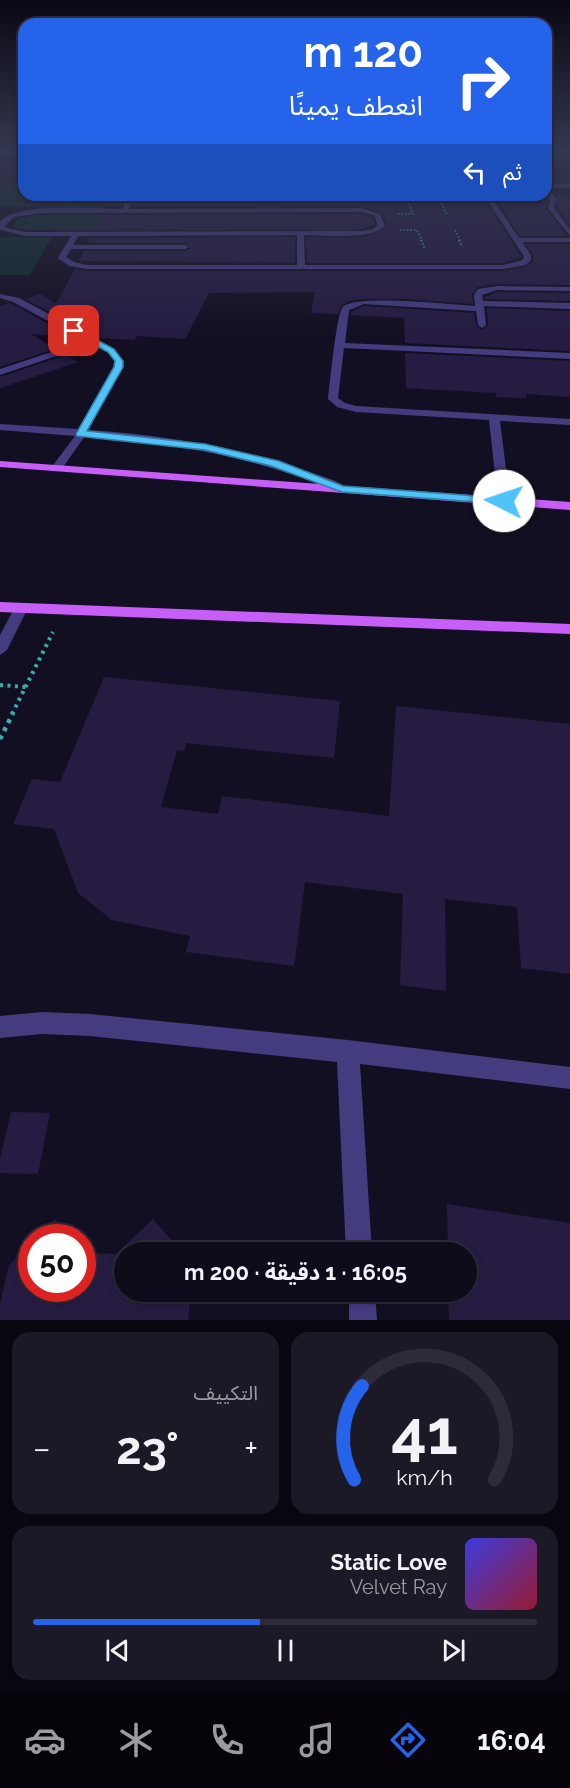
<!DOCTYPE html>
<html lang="ar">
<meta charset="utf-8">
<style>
:root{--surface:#0e0b1a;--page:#1c1927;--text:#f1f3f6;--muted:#9b9ba2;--line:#2e2b39;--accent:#2563eb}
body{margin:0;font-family:Raleway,"Noto Sans Arabic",sans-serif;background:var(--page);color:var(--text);direction:rtl;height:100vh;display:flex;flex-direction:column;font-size:22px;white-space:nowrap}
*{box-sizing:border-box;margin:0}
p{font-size:20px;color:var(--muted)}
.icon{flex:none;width:33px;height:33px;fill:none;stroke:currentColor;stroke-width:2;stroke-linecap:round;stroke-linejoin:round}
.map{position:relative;height:1320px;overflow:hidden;direction:ltr}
.panel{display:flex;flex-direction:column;gap:12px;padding:12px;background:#08060e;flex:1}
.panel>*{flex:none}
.guide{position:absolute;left:18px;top:18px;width:534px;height:183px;border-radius:18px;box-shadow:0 3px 9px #0003,0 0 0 2px var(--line);direction:rtl;background:#2563eb;color:#fff;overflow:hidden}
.speed{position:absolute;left:18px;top:1224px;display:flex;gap:12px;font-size:30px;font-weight:700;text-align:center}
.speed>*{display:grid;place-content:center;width:78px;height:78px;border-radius:50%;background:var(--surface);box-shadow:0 3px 9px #0003,0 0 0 2px var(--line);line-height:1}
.speed .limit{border:9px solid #d22;background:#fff;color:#111}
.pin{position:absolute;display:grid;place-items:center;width:51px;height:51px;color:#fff;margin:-26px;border-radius:12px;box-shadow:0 3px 9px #0006}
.me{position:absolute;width:66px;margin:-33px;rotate:274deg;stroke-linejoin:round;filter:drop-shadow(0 0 4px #0008)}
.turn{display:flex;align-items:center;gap:21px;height:126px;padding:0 30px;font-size:27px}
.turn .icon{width:78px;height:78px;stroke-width:2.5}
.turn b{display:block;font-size:42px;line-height:51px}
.then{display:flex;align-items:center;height:57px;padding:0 30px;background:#0003;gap:12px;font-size:22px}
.big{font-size:45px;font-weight:700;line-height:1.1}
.panel .widget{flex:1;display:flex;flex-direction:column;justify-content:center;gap:9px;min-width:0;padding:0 21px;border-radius:18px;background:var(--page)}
.panel .dial{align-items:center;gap:0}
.dial svg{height:156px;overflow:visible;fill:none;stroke:var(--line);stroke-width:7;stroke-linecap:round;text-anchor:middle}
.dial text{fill:var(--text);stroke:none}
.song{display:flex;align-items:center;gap:18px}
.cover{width:72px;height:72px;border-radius:9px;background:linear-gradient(135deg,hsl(240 70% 55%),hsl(350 70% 35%))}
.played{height:6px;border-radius:3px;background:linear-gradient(90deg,var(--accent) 45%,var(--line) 45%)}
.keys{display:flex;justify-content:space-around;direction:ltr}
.heat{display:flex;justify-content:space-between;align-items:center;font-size:33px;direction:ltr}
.panel .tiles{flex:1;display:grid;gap:12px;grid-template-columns:1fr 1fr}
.widget:last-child{grid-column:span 2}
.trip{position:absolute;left:114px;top:1242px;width:363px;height:60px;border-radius:30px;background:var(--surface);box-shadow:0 3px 9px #0003,0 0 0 2px var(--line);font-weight:700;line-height:60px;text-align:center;direction:rtl}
.tabs{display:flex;height:96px;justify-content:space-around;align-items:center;background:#06040a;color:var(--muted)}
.tabs .icon{width:42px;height:42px}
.tabs .selected{color:var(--accent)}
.tabs b{font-size:27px;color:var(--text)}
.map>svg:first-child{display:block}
</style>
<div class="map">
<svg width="570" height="1320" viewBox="0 0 570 1320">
<rect width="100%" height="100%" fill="#130f22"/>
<!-- green -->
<g fill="#122b2c">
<polygon points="20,179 24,179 24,195 114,195 108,207 0,207 0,183 17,183"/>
<polygon points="352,214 361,215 370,226 355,230 25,230 12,227 20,218 40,215"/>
<polygon points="0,237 52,237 30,275 0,275"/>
</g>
<!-- building -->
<g fill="#261c42">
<polygon points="110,195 126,195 121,207 105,206"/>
<polygon points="136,195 482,195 521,257 503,263 307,263 306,237 347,238 369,236 387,227 382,213 361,206 132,207"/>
<polygon points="493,195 545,195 548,199 546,209 567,236 520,236"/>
<polygon points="557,195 570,195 570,225 556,207"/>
<polygon points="361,214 372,217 375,224 362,229 94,230 101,215"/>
<polygon points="295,237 295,263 79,261 84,251 185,251 191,248 185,243 88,243 90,238"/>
<polygon points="526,244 570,244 570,285 497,284 478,287 472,294 473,304 405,299 364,299 349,301 341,306 338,314 311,313 315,292 209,293 185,339 137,336 134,340 99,338 25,299 40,294 56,303 75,269 87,271 503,271 526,267 533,262 533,254"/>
<polygon points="497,292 570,293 570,301 485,299 485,297"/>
<polygon points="9,303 12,304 72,337 31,334 55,349 0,367 0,306"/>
<polygon points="364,306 474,313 476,325 482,330 488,325 487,308 570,311 570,351 405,343 404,318 351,315 351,312"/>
<polygon points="405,353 570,361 570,397 526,394 526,398 496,397 496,393 406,388"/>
<polygon points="66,355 78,362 0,388 0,377"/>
<polygon points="104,677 340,701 334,758 186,743 185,751 177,750 161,807 218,814 222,796 389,816 396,706 570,724 570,974 521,968 517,907 445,899 446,991 400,985 403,894 305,882 294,966 186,952 190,936 112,920 78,893 54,829 13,824 32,779 60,782"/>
<polygon points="11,1112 50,1113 38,1174 0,1173 0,1159"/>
<polygon points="447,1204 570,1223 570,1320 449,1320 448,1292 466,1292 466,1252 448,1252"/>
<polygon points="55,1219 68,1238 36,1238"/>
<polygon points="153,1219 182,1252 124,1252 124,1292 191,1292 188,1320 0,1320 0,1304 9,1265 32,1242 32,1288 82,1288 82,1253 116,1254"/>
</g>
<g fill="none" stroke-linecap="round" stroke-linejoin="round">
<!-- path-far3 -->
<g stroke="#34afaf" stroke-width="1.5" stroke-dasharray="1.5 2" stroke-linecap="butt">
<polyline points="388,195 389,200 470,200"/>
<polyline points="440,200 447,215"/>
<polyline points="398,214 413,214 406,195"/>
<polyline points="400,230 417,230 422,241"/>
<polyline points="455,230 460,241"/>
</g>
<!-- path-far2 -->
<g stroke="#34afaf" stroke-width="2" stroke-dasharray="1.5 2" stroke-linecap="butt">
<polyline points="421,240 425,249"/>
<polyline points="459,240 462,246"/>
</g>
<!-- path-far1 -->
<g stroke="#34afaf" stroke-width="4" stroke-dasharray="3 4.5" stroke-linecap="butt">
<polyline points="0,685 26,687"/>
<polyline points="12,714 53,632"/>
</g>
<!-- path -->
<polyline stroke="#34afaf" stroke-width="4.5" stroke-dasharray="4 5" stroke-linecap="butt" points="0,739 13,713"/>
<!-- minor -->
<g fill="#433c7f" fill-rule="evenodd">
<polygon points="0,151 24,152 24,156 0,155"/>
<polygon points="570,183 570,187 549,189 556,198 554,208 570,229 570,236 548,208 550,198 546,193 546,185"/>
<path d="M128,195H134L129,209L361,208L380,214L385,226C369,241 326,235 304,235L305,265H503L520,261L524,258L523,255L484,195H490L519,238H570V242H522L531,255V260L526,265L503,269H87L69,266L58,258L71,236H25L0,230V221C22,201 93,209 122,209ZM361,212L374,215L378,225L373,229L362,231L25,232L4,227L14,217L42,213ZM297,235V265H87L74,262L66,257L71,249H185L189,247L185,245H73L78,236Z"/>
<path d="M497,286L570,287V291L497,290L482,295L483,301L570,303V309L484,306L486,325L482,328L478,325L476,311L364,304L349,310L345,343L570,353V359L344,348L338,398L345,403L356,406L570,419V425L500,421L510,501L504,505L498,501L489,420L356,412L337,407L328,399C330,381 336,319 342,308C352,293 455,305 475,306L474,295L478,289Z"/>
<path d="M0,294L19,298L96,339L114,349L124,361L123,367L88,430C164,435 238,447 310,472C322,477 339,480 348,489L346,492H338C256,457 173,443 85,436L61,470H53L51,468L75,436L0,430V424L78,429L113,367L114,361L108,353L92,344L0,375V369L85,341L13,302L0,298Z"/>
<polygon points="21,603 28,608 7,650 0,655 0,635 16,605"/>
<polygon points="42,1012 90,1014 348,1040 570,1067 570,1089 360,1064 372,1252 346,1252 337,1062 90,1036 42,1034 0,1038 0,1016"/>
<polygon points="349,1292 375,1292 377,1320 349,1320"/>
</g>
<!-- major -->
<g fill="#c85ef8" fill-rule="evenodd">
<polygon points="0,461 570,502 570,510 0,467"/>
<polygon points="0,602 570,624 570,634 0,612"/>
</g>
</g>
<!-- sky -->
<linearGradient id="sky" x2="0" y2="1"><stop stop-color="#0a0813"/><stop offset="0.45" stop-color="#33374f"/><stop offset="1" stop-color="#33374f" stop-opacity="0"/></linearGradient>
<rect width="570" height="335" fill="url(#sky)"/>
<!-- route -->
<polygon fill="#4fc3f7" stroke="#337fa1" stroke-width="1.5" points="71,329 77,329 114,349 123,361 123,367 87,431 205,444 279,461 343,486 504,498 509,501 504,504 342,492 271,466 205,450 77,436 76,434 114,367 115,361 108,352 71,333"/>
</svg>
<div class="speed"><div class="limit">50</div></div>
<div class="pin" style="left:74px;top:331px;background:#d93025"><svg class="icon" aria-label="arrive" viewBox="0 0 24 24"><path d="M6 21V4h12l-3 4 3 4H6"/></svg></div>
<svg class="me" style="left:504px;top:501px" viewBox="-20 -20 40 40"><circle r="19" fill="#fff"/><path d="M0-13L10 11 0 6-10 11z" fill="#4fc3f7"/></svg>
<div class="trip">16:05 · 1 دقيقة · 200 m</div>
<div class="guide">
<div class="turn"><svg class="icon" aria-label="right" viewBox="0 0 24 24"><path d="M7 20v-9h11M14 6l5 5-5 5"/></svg><div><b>120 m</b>انعطف يمينًا</div></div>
<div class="then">ثم<svg class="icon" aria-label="left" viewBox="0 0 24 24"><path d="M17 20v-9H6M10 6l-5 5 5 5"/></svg></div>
</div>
</div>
<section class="panel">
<div class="tiles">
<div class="widget dial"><svg viewBox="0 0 100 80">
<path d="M14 69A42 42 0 1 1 86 69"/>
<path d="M14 69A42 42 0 0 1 18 21" stroke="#2563eb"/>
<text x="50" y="56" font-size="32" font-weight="700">41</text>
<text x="50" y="72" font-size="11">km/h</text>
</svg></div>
<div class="widget"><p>التكييف</p>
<div class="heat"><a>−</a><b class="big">23°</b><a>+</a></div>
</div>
<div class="widget">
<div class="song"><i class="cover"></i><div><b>Static Love</b><p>Velvet Ray</p></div></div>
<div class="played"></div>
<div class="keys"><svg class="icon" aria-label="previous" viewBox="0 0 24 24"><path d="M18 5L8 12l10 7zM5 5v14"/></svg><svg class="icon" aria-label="pause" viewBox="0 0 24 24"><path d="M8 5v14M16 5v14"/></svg><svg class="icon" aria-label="next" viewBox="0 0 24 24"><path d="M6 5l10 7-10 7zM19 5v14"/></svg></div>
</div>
</div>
</section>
<nav class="tabs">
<b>16:04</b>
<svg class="icon selected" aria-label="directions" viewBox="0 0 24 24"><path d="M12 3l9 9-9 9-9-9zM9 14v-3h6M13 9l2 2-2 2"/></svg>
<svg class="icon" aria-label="music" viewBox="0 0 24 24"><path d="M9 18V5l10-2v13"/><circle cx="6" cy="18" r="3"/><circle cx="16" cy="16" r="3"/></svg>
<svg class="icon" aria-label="phone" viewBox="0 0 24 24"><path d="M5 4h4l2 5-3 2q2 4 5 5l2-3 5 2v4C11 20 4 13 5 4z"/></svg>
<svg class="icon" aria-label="climate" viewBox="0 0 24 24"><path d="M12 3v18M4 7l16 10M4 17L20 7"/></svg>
<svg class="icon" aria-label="car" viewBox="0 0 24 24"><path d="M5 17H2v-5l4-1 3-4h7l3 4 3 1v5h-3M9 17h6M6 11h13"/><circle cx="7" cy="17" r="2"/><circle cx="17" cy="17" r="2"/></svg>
</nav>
